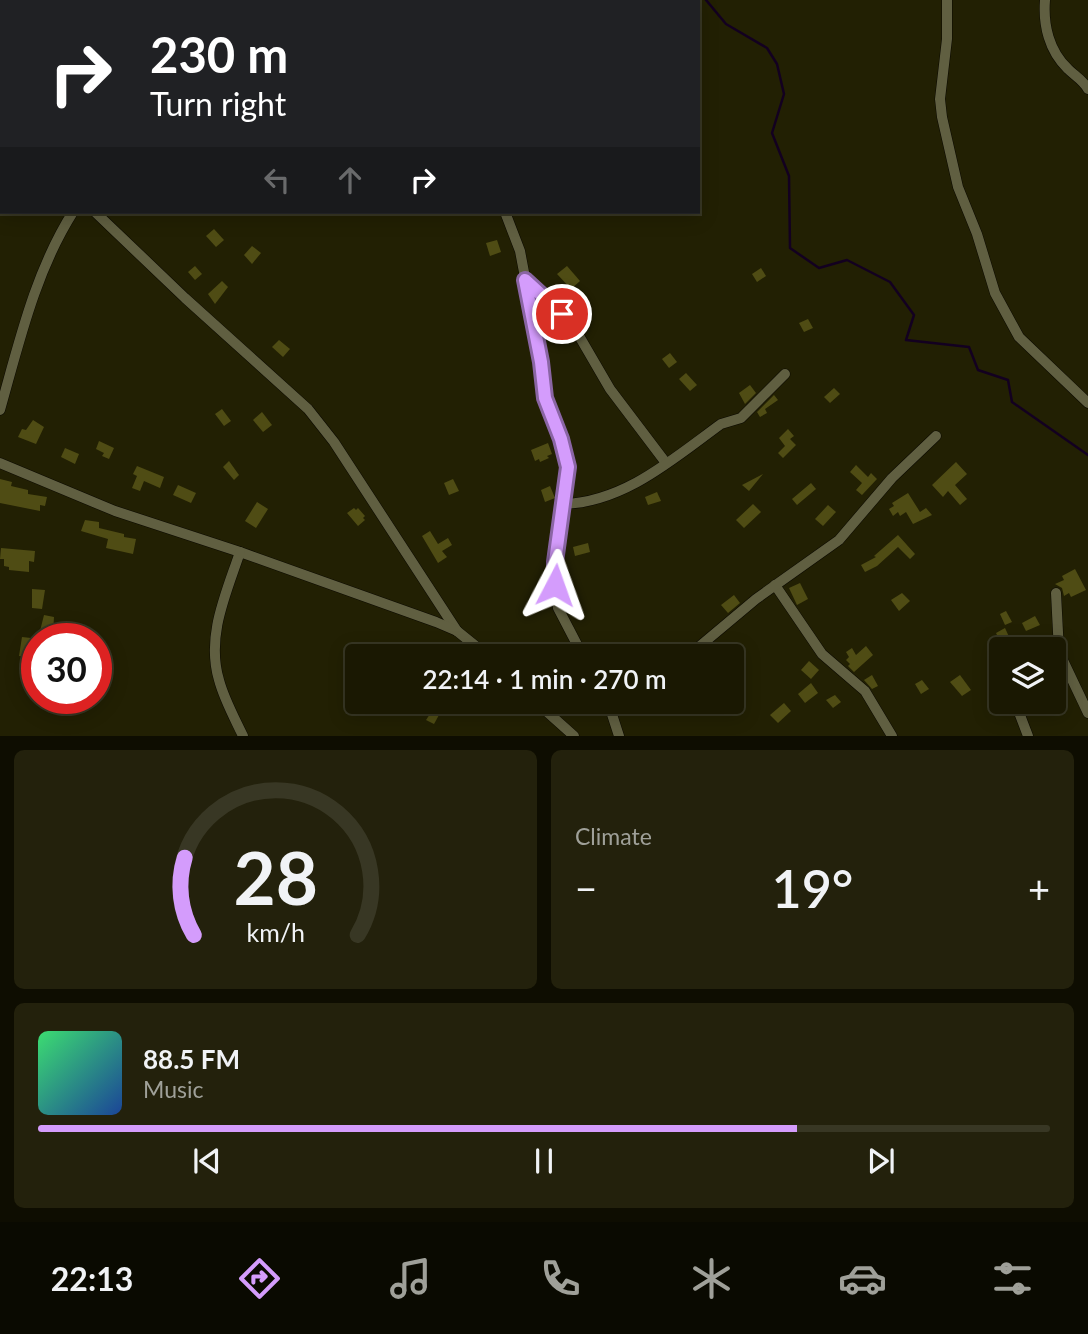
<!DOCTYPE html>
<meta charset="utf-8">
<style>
:root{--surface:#1a1802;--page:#23210c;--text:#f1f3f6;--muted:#9fa099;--line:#383724;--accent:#d49cfc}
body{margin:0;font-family:Lato,sans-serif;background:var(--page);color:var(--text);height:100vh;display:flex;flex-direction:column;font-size:26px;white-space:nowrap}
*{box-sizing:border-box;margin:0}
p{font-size:23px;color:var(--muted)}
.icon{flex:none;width:38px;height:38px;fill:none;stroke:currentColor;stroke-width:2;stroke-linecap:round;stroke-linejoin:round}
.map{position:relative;height:736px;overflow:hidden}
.drawer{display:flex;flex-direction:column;gap:14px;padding:14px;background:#0e0d01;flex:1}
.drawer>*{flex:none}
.banner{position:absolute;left:0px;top:0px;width:700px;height:214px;box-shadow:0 4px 18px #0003,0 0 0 2px var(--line);background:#202124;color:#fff;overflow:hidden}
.fabs{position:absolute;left:989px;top:637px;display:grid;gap:14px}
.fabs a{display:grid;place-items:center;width:77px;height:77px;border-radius:7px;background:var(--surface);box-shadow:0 4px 18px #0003,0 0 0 2px var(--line);font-size:35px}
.speed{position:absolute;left:21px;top:623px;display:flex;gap:14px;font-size:35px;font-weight:700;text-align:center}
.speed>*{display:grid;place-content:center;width:91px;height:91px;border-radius:50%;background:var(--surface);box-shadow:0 4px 18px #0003,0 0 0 2px var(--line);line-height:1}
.speed .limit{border:10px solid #d22;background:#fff;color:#111}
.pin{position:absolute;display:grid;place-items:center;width:60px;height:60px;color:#fff;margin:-30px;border:4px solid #fff;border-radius:50%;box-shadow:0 2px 7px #0007}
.me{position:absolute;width:77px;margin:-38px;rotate:4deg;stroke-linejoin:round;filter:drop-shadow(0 0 5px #0008)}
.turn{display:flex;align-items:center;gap:24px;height:147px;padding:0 35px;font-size:32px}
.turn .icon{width:91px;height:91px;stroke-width:2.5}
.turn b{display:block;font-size:49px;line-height:60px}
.lanes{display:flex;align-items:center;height:66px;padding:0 35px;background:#0003;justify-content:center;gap:35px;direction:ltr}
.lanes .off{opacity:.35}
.big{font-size:52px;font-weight:600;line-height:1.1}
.drawer .widget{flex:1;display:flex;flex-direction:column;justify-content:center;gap:10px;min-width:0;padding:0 24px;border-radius:10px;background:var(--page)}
.drawer .dial{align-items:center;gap:0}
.dial svg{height:182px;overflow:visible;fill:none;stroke:var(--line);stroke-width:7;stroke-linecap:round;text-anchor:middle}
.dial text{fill:var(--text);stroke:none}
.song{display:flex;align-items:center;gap:21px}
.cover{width:84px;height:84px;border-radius:10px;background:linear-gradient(135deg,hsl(140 70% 55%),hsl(220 70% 35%))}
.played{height:7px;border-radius:4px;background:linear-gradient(90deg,var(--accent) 75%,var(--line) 75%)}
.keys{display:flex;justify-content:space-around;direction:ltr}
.heat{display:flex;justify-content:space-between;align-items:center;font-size:38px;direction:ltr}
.drawer .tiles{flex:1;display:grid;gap:14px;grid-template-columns:1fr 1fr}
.widget:last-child{grid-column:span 2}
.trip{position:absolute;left:345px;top:644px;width:399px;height:70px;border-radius:7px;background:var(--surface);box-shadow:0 4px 18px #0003,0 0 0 2px var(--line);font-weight:600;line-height:70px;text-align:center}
.dock{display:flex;height:112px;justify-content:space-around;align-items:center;background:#0a0a01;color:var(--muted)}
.dock .icon{width:49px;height:49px}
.dock .active{color:var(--accent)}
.dock b{font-size:32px;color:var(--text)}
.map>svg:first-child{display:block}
</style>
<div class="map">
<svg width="1088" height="736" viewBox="0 0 1088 736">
<rect width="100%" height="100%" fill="#222003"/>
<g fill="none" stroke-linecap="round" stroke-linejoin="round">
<!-- stream -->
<polyline stroke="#130020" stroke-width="2.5" points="706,0 726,24 767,48 777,64 784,94 772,133 789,176 790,248 819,268 847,260 890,282 914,315 906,340 969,347 978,370 1008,380 1012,402 1088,455"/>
</g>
<!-- building -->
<g fill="#4f4c14">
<polygon points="214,229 224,240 216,247 206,236"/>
<polygon points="497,240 501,252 490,256 486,243"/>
<polygon points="252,246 261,253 252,264 244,255"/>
<polygon points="195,266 202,274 195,280 188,272"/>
<polygon points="567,266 580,281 571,289 557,274"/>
<polygon points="761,268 766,276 757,282 752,274"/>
<polygon points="222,281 228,287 215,304 208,294"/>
<polygon points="808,319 813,328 804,332 799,323"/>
<polygon points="279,340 290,349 283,357 272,347"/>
<polygon points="670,353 677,362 669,368 662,359"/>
<polygon points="686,373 697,385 690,391 679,379"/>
<polygon points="750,385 756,393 745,404 739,393"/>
<polygon points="834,388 840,394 830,403 824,397"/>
<polygon points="774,395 778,400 765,409 767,413 760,417 757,412"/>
<polygon points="222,409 231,421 224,426 215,414"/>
<polygon points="262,412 272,425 263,432 253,420"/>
<polygon points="33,420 44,427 36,444 18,437 22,429 26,430"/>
<polygon points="788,429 794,436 790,439 796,445 783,458 778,453 785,446 779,438"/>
<polygon points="99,441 114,448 109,459 102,456 104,453 96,449"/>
<polygon points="548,443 552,454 547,456 549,458 540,462 539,459 535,461 531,450"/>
<polygon points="65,448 79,454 75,464 61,457"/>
<polygon points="229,461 239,475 234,480 223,467"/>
<polygon points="956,462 967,474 955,485 967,499 960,505 948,491 943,497 932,485"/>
<polygon points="856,465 868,477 871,473 877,479 862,495 856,490 862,483 850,472"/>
<polygon points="137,466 164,477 160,488 144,481 140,491 132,488 137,476 133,474"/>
<polygon points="763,474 749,491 742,485"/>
<polygon points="0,479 12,482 11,486 28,490 28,494 47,497 45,506 40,505 40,511 0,503"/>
<polygon points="453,479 459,491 449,495 444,483"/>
<polygon points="811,483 816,489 797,505 792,499"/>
<polygon points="178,485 196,493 191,503 173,495"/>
<polygon points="550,486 555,498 545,502 541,490"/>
<polygon points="657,492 661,501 648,505 645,497"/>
<polygon points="908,493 920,512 926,508 932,515 913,524 906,512 900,516 898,512 893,516 889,509 894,506 892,503"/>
<polygon points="257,502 268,509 256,528 245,521"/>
<polygon points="753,504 761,512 744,528 736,520"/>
<polygon points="828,505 836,512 823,526 815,519"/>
<polygon points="354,508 356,510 358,508 365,516 363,518 365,520 358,526 347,513"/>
<polygon points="85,520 99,522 99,528 124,534 124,537 136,539 133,554 106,548 108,539 81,531"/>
<polygon points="430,531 438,544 448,538 452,545 442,551 447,557 438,563 422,536"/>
<polygon points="898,535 915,554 910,559 898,547 877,566 865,572 861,565 876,557 874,556"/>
<polygon points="588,543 590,552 575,556 573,547"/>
<polygon points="1,548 35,551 34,562 29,561 29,572 9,570 9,567 4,566 4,559 0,559"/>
<polygon points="1075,569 1086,590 1071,597 1069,593 1064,596 1062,588 1055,584 1064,580 1062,576"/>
<polygon points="800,583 808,599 797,605 789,588"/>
<polygon points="32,589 45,590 42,609 32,608"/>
<polygon points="902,593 910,601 899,611 891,600"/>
<polygon points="734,595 740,603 728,613 721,605"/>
<polygon points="1006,611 1012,622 1005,625 1000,614"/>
<polygon points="44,615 54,617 53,632 40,631"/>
<polygon points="1035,616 1040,625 1026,631 1022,623"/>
<polygon points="1005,628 1011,641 1002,645 996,633"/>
<polygon points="22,637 31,638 29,657 19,656"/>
<polygon points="866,646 873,655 854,672 848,666 850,664 846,660 849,657 846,652 852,648 856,655"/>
<polygon points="809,661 819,670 811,679 801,670"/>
<polygon points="872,675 878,686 872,689 864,680"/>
<polygon points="960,675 971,690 962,696 950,682"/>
<polygon points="922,680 929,689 921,694 915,684"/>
<polygon points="811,683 818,693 805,703 798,694"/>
<polygon points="742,693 746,702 738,706 733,697"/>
<polygon points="835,695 841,702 833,708 826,700"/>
<polygon points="784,703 791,711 778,723 770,715"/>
<polygon points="432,711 439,715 434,724 426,720"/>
</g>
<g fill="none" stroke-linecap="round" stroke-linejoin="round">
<!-- minor casing -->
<g stroke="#0b0900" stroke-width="11">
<g id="minor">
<polyline points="160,0 164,2"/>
<polyline points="340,0 341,2"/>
<polyline points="947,0 947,39 940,99 942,117 958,187 977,234 995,293 1019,337 1088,403"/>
<path d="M1045,0C1043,25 1049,51 1068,69C1075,76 1083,80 1088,89"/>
<polyline points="206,2 207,0"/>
<polyline points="0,120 2,118"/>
<polyline points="95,212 185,298 308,409 334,442 457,631"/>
<polyline points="505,212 520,251 541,362 545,399 567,455 568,476 556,553 555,585 558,608 583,656"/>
<polyline points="525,280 562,314 578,334 610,389 666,463"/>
<path d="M0,410C19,343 35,272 73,212"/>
<polyline points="0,463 115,511 240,552 436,622 457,631 488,656"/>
<path d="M564,504C625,502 674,458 721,424L741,418L785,374"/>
<path d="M240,552C226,594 206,636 219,680C224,699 234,717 243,736"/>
<polyline points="775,585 822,654 865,691 892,736"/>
<polyline points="1056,593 1059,652 1088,713"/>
<polyline points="688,656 756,599 839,540 892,478 936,436"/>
<polyline points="536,702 574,736"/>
<polyline points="608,702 619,736"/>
<polyline points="1015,702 1028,736"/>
<polyline points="612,712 626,702"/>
</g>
</g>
<!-- minor -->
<use href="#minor" stroke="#605f41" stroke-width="10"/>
</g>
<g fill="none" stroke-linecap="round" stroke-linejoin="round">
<!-- route casing -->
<g stroke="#8a65a4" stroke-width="18">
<polyline id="route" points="555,585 555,562 568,467 561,439 545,398 541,362 525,280 562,314"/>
</g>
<!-- route -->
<use href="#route" stroke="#d49cfc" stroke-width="12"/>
</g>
</svg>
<div class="fabs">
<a><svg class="icon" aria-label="layers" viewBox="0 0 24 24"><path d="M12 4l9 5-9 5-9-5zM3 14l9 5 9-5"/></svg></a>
</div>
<div class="speed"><div class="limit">30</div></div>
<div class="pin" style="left:562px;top:314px;background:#d93025"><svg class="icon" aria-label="arrive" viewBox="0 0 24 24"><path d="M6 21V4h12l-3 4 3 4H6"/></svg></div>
<svg class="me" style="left:555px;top:585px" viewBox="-20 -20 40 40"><path d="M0-17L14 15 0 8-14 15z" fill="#d49cfc" stroke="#fff" stroke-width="4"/></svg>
<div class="trip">22:14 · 1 min · 270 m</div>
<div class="banner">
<div class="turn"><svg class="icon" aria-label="right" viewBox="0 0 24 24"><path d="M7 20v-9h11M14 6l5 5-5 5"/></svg><div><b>230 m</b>Turn right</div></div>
<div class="lanes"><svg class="icon off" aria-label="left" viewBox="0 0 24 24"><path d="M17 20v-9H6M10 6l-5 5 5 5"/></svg><svg class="icon off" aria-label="ahead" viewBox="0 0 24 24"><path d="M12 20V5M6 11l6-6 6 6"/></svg><svg class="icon" aria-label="right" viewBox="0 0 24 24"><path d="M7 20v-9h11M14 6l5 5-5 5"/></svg></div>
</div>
</div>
<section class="drawer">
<div class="tiles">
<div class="widget dial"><svg viewBox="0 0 100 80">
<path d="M14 69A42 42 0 1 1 86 69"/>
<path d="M14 69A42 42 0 0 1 10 35" stroke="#d49cfc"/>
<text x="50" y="56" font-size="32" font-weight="700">28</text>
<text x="50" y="72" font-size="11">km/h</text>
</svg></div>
<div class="widget"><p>Climate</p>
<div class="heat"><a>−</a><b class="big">19°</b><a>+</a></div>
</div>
<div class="widget">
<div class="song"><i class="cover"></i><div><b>88.5 FM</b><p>Music</p></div></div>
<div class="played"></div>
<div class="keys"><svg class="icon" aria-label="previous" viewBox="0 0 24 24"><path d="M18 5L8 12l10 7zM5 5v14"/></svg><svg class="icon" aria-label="pause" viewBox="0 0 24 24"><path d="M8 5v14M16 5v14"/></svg><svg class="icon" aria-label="next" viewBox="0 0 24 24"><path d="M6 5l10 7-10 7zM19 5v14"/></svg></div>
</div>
</div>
</section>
<nav class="dock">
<b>22:13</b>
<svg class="icon active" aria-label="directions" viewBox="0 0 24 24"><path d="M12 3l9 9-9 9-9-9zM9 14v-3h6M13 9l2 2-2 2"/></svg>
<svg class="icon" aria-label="music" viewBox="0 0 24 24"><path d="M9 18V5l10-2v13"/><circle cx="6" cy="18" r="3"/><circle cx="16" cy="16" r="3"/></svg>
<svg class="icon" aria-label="phone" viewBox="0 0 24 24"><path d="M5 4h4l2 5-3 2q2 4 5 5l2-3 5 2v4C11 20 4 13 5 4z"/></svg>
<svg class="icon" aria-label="climate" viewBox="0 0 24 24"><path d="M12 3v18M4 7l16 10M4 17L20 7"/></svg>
<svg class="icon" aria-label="car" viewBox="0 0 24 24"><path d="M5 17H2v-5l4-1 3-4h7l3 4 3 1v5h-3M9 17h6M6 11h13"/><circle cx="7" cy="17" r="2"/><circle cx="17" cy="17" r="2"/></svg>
<svg class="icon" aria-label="filters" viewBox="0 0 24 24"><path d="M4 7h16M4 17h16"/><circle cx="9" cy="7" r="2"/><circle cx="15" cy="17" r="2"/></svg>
</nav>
